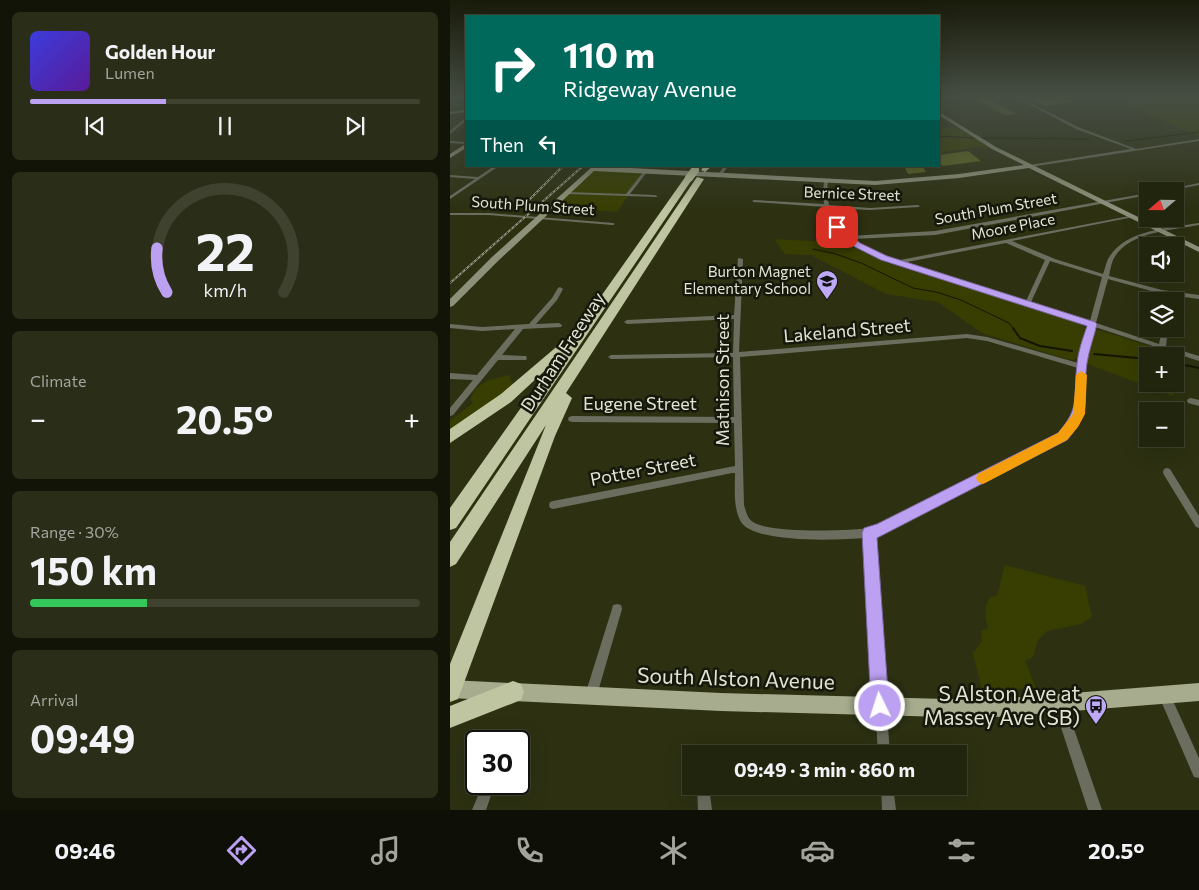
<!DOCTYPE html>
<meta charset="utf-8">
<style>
:root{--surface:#22250e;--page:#2a2d17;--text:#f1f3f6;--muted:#a2a59e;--line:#3f422e;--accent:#bca0f2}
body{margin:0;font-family:Commissioner,sans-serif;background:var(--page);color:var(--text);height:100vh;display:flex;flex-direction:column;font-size:19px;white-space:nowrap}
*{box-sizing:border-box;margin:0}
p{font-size:16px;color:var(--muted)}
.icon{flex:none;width:28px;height:28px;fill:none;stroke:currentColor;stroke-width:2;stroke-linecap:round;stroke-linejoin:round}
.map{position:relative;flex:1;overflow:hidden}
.panel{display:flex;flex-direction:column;gap:12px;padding:12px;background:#131408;width:450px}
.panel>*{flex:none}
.hud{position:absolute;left:15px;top:15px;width:475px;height:152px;border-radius:0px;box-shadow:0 5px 20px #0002,0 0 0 1px var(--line);background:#00695c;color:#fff;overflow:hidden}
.needle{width:32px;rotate:250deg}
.fabs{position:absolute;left:689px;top:182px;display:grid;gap:10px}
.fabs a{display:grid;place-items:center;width:45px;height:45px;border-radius:0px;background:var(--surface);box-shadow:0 5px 20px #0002,0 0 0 1px var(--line);font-size:25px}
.speed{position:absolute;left:15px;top:730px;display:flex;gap:10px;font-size:25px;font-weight:700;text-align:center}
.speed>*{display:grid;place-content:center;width:65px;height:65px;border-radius:50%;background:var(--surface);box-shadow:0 5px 20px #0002,0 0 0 1px var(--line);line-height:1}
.speed .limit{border:2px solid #111;border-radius:8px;background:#fff;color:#111}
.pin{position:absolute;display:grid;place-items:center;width:42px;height:42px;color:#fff;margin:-21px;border-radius:10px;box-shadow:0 2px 8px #0006}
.me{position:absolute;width:55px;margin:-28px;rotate:356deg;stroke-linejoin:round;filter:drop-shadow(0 0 4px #0008)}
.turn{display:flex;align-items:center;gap:18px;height:105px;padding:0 15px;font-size:22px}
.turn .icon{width:65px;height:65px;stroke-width:2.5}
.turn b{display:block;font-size:35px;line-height:42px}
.then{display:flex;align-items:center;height:48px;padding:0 15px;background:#0003;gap:10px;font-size:19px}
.big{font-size:38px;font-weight:700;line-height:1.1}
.panel .widget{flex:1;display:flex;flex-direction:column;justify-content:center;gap:8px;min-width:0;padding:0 18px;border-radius:8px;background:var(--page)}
.panel .dial{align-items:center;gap:0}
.dial svg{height:130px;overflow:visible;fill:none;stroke:var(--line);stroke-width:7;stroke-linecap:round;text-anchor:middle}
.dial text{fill:var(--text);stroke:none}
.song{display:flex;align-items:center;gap:15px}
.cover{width:60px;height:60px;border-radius:8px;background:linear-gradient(135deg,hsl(240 70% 55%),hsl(270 70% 35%))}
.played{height:5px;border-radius:2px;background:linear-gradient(90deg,var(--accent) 35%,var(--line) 35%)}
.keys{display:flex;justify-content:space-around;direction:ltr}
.heat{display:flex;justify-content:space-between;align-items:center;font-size:28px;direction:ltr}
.charge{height:8px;border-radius:4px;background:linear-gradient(90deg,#34c759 30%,var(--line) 0)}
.trip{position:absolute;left:232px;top:745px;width:285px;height:50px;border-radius:0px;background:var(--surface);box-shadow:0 5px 20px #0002,0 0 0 1px var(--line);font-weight:700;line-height:50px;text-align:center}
.dock{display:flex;height:80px;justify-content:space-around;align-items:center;background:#0e0f06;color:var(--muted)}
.dock .icon{width:35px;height:35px}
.dock .active{color:var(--accent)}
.dock b{font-size:22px;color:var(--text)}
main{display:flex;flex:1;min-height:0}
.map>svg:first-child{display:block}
</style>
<main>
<section class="panel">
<div class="widget">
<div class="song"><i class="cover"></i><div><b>Golden Hour</b><p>Lumen</p></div></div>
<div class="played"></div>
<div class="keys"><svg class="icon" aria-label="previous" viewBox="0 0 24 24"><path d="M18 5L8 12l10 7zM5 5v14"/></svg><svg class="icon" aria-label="pause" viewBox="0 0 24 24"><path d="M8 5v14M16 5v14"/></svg><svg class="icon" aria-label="next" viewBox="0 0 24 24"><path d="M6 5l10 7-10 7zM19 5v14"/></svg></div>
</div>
<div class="widget dial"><svg viewBox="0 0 100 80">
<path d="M14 69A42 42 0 1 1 86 69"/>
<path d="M14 69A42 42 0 0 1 8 42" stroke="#bca0f2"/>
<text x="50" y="56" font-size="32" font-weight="700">22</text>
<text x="50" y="72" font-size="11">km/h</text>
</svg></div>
<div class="widget"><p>Climate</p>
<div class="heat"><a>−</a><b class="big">20.5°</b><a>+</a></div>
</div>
<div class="widget"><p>Range · 30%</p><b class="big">150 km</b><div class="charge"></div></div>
<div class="widget"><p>Arrival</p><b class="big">09:49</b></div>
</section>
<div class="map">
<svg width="749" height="810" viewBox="0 0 749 810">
<rect width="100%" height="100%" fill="#2d3112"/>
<!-- green -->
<g fill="#383e01" fill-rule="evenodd">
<polygon points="692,96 749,96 749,136 672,104 695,100"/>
<polygon points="499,127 509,129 540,148 534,149 532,146 489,153 489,129"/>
<polygon points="143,170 193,172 177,195 119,192"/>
<polygon points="118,194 178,196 167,212 106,207"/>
<polygon points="324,239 394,243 436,263 629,322 635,328 627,357 623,360 617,359 532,333 488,302 436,294 361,255 335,254"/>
<path d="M648,330L729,355L730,381L723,396L635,363L643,332ZM698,356H725V384H698Z"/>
<path d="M61,375L60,380L65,386L0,431V421L23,403L21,399C26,381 45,378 61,375Z"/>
<path d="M555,565L635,586L642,617L631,624L597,631L588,640L583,657L575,661L586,688L532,690L523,653L532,641L531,631L538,628C535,617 533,607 541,597L547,596Z"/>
</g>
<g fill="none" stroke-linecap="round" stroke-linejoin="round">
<!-- stream-far1 -->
<g stroke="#131600" stroke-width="1">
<polyline points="489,136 526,138"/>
<polyline points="531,138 639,139"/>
<polyline points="676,141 749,132"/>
<polyline points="363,249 386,254 411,263 463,288 486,292 511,300 559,323 564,329"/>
</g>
<!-- stream -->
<g stroke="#131600" stroke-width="2">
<polyline points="563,328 570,338 590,346 622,351"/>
<polyline points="644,354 698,359"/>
<polyline points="725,363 749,368"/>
</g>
</g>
<!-- building -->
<g fill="#5c6420">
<polygon points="575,96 609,96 622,102 594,106"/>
<polygon points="536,97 540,100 567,114 555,115 522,98"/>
<polygon points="518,151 531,161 493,166 489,163 489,155"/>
<polygon points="454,166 472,166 476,172 458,174"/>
</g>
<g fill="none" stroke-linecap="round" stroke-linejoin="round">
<!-- street -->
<g fill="#6b6e5f" fill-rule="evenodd">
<polygon points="563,96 567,96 628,127 686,149 749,139 749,141 580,167 579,167 579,165 681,149 626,129"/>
<polygon points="15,118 16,118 16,121 0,134 0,131"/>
<polygon points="0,141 16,142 16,144 0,143"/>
<polygon points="44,166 49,166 0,199 0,196 25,179 0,177 0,175 28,177"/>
<polygon points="274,166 278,166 271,176 269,176 268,175"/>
<polygon points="194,171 197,172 180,194 205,195 207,196 207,197 117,194 115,193 117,192 176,194"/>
<path d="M376,180L378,181L377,193L379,205L420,208L468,205L470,206L468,207L420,210L380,208L387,223L399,236L485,231L698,193V195L485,235L403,239L422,251L450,260L685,215V217H683L562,241L605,259L653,274C655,269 656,263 658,259C675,229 719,228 749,223V225C723,230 676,232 663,260C661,265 660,271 659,276L712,290L749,295V299L712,294L658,279L646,323L709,344L712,329H718L716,346L749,356V361L645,327L635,362L634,409L627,425L615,438L431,534L424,536L440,754H428L415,538C390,540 305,544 291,522C283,508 285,489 285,473H282L103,509L100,508L99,505L100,502L103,501L285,466L284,423L122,422L119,421L118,419L119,417L122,416L284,417L283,357L161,359L158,357L161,355L283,353L284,319L177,324L174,322L177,320L284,315L288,258L293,259L289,352L517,334L537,337L628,363L639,325L418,253C398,242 382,229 375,207L304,202L302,201L304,200L374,204L373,193L374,181ZM556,243L595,260L576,301L457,262ZM600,261L652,277L640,321L581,302ZM517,338L537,341L628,368L626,409L621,421L609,434L427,527C405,531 321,534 303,522C297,518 296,511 294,505L290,357Z"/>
<polygon points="749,183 749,185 718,191 710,191"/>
<polygon points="0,213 39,213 163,223 165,224 163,225 39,215 0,215"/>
<polygon points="110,287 113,289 107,300 86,324 109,323 112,325 111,327 73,329 52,355 74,356 76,356 77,358 76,360 48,360 3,415 0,416 0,408 23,380 0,379 0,373 27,375 65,329 32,331 0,328 0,324 32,327 79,324 102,298 108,288"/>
<polygon points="741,398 749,400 749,406 738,403 737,401 738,399"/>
<polygon points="717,468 720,469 749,516 749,528 746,527 714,475 713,472 714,469"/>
<polygon points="167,604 171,605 172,609 147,695 145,699 141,701 137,699 135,695 162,609 163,605"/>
<polygon points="714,688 718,690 749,758 749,778 744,777 708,694 710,690"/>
<polygon points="609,697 613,699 615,703 652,810 638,810 603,703 605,699"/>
<polygon points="33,784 45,784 36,810 22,810"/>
<polygon points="247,786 259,786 262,810 248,810"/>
<polygon points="431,786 443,786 446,810 432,810"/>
</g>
<!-- secondary -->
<g fill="#8d917a" fill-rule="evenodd">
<polygon points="16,110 16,112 0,114 0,112"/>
<polygon points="489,112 546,147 749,247 749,252 579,168 509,178 425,185 144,171 48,261 3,306 0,307 0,299 42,257 143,166 425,181 509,174 574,165 542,149 489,115"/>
<polygon points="14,145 16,145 16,148 0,158 0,154"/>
</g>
<!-- primary -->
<polygon fill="#a7ac8f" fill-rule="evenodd" points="0,680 271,693 533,700 749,683 749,701 533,718 271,711 0,698"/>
<!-- highway -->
<g fill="#bfc5a1" fill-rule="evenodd">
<polygon points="254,166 262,166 255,172 251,170"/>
<polygon points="236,176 243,178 6,528 0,530 0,508 102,364 61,402 0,443 0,429 51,394 111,343 118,343"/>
<polygon points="247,177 254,179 116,393 122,398 105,436 11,691 8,699 0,702 0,664 96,425 6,564 0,567 0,542"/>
<polygon points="63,681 71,684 74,692 71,700 0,728 0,706"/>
</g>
<!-- rail casing -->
<g stroke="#949780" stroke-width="2">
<g id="rail">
<polyline points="78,201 113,166"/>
<polyline points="0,283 133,166"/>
</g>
</g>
<!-- rail -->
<use href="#rail" stroke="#16180b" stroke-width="1" stroke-dasharray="2.5" stroke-linecap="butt"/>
<!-- highway-bridge -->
<polyline stroke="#bfc5a1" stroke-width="8" points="239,178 245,170"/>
</g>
<!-- sky -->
<linearGradient id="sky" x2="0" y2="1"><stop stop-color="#191b0a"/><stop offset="0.46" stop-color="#464e44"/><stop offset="1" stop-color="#464e44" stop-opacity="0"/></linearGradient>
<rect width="749" height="210" fill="url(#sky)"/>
<!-- route -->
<path fill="#bca0f2" stroke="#7a689d" d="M384,226H389L410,243L437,256L645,322L647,324C644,337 639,350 637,363C632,399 644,409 617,440L427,538L439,706L436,713L430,715L423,713L421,706L412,533L414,528L427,524L608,433C631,407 623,396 627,364C628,351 633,338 637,326L431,260L405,247L384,229Z"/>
<!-- slow -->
<polygon fill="#f59e0b" points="631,371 637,375 635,414 628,427 617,440 537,482 533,484 528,482 526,478 528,474 608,433 623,414 626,375"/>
<!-- icons -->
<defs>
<g id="school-pin" transform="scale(1.125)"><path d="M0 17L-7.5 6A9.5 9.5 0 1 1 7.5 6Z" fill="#bda9f5" stroke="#16180b"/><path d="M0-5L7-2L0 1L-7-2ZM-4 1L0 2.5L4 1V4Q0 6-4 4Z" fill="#111"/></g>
<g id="bus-pin" transform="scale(1.125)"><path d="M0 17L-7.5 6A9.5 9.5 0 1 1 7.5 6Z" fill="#bda9f5" stroke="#16180b"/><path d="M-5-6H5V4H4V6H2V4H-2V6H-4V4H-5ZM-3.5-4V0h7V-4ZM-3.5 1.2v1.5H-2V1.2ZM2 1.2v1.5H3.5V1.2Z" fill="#111"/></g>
</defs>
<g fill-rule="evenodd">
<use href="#school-pin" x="377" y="281"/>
<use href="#bus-pin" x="646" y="706"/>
</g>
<g text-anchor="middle" stroke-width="5" stroke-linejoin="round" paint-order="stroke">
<!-- far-street labels -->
<g font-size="15" fill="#e2e5d3" stroke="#16180b">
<text transform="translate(402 194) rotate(2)" y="5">Bernice Street</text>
<text transform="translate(83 206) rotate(4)" y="5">South Plum Street</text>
<text transform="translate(546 209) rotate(-10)" y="5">South Plum Street</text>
<text transform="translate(563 227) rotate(-11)" y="5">Moore Place</text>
</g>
<!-- far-poi labels -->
<g font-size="15" fill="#e2e5d3" stroke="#16180b" text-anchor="end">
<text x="361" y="277">Burton Magnet<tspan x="361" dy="17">Elementary School</tspan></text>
</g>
<!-- street labels -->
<g font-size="18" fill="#e2e5d3" stroke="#16180b">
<text transform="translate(397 331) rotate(-5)" y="6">Lakeland Street</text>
<text transform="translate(113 352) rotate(-57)" y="6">Durham Freeway</text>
<text transform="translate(273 380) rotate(-90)" y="6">Mathison Street</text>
<text x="190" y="410">Eugene Street</text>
<text transform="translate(193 470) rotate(-11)" y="6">Potter Street</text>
</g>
<!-- near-street labels -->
<g font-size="21" fill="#e2e5d3" stroke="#16180b">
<text transform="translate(286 679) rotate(2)" y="7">South Alston Avenue</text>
</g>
<!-- near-poi labels -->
<g font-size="21" fill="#e2e5d3" stroke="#16180b" text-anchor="end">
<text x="630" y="701">S Alston Ave at<tspan x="630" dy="24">Massey Ave (SB)</tspan></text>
</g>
</g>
</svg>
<div class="fabs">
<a><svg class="needle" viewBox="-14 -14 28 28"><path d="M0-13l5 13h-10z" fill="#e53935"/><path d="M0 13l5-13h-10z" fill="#a2a59e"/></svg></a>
<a><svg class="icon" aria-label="sound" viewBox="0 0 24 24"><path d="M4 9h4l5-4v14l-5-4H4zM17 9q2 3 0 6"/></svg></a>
<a><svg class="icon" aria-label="layers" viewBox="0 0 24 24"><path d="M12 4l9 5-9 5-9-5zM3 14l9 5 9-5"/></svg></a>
<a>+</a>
<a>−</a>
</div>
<div class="speed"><div class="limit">30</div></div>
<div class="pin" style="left:387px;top:227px;background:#d93025"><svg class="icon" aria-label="arrive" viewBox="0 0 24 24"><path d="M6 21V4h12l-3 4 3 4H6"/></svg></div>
<svg class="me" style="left:430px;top:706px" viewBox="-20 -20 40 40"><circle r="17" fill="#bca0f2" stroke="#fff" stroke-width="3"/><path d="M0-11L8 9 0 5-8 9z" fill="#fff"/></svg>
<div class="trip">09:49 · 3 min · 860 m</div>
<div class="hud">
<div class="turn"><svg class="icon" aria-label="right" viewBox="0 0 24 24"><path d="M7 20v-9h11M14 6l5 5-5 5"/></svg><div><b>110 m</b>Ridgeway Avenue</div></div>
<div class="then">Then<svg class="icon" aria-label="left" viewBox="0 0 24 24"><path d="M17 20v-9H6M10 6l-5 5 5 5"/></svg></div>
</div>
</div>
</main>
<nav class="dock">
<b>09:46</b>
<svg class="icon active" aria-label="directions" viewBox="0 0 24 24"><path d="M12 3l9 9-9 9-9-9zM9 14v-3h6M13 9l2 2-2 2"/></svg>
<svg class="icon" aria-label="music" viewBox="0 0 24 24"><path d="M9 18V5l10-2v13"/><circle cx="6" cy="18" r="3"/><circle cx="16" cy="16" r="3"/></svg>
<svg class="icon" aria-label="phone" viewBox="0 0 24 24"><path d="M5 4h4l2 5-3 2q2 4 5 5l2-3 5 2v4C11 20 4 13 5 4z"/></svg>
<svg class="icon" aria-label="climate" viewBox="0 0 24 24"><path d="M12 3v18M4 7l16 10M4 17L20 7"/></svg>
<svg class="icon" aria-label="car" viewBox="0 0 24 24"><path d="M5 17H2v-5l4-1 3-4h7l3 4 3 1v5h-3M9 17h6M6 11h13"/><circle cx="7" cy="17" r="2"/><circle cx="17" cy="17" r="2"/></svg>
<svg class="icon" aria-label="filters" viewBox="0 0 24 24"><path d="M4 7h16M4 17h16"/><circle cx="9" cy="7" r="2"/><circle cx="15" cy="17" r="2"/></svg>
<b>20.5°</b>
</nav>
